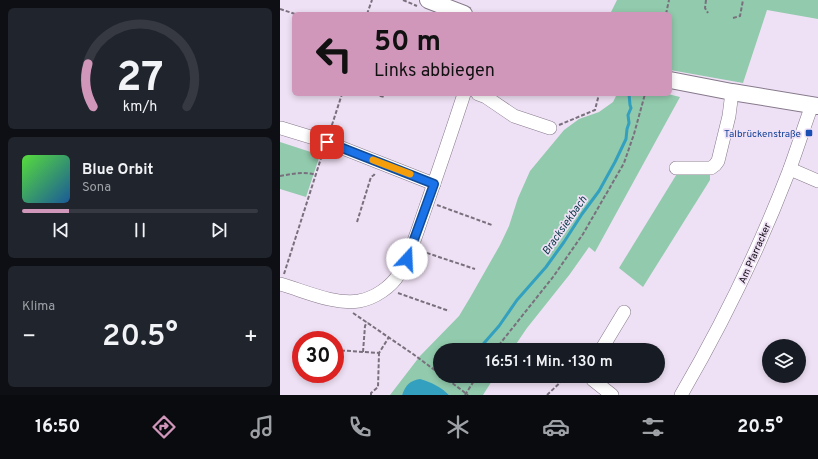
<!DOCTYPE html>
<html lang="de">
<meta charset="utf-8">
<style>
:root{--surface:#171b24;--page:#20242c;--text:#f1f3f6;--muted:#9ea1a6;--line:#363941;--accent:#d197bb}
body{margin:0;font-family:Overpass,sans-serif;background:var(--page);color:var(--text);height:100vh;display:flex;flex-direction:column;font-size:15px;white-space:nowrap}
*{box-sizing:border-box;margin:0}
p{font-size:13px;color:var(--muted)}
.icon{flex:none;width:22px;height:22px;fill:none;stroke:currentColor;stroke-width:2;stroke-linecap:round;stroke-linejoin:round}
.map{position:relative;flex:1;overflow:hidden}
.side{display:flex;flex-direction:column;gap:8px;padding:8px;background:#0d0f14;width:280px}
.side>*{flex:none}
.hud{position:absolute;left:12px;top:12px;width:380px;height:84px;border-radius:6px;box-shadow:0 2px 6px #0003;background:#d197bb;color:#111;overflow:hidden}
.controls{position:absolute;left:482px;top:339px;display:grid;gap:8px}
.controls a{display:grid;place-items:center;width:44px;height:44px;border-radius:50%;background:var(--surface);box-shadow:0 2px 6px #0003;font-size:20px}
.speed{position:absolute;left:12px;top:331px;display:flex;gap:8px;font-size:20px;font-weight:700;text-align:center}
.speed>*{display:grid;place-content:center;width:52px;height:52px;border-radius:50%;background:var(--surface);box-shadow:0 2px 6px #0003;line-height:1}
.speed .limit{border:6px solid #d22;background:#fff;color:#111}
.pin{position:absolute;display:grid;place-items:center;width:34px;height:34px;color:#fff;margin:-17px;border-radius:8px;box-shadow:0 2px 6px #0006}
.me{position:absolute;width:44px;margin:-22px;rotate:20deg;stroke-linejoin:round;filter:drop-shadow(0 0 3px #0008)}
.turn{display:flex;align-items:center;gap:14px;height:84px;padding:0 16px;font-size:18px}
.turn .icon{width:52px;height:52px;stroke-width:2.5}
.turn b{display:block;font-size:28px;line-height:34px}
.big{font-size:30px;font-weight:600;line-height:1.1}
.side .tile{flex:1;display:flex;flex-direction:column;justify-content:center;gap:6px;min-width:0;padding:0 14px;border-radius:6px;background:var(--page)}
.side .dial{align-items:center;gap:0}
.dial svg{height:104px;overflow:visible;fill:none;stroke:var(--line);stroke-width:7;stroke-linecap:round;text-anchor:middle}
.dial text{fill:var(--text);stroke:none}
.song{display:flex;align-items:center;gap:12px}
.cover{width:48px;height:48px;border-radius:6px;background:linear-gradient(135deg,hsl(110 70% 55%),hsl(210 70% 35%))}
.played{height:4px;border-radius:2px;background:linear-gradient(90deg,var(--accent) 20%,var(--line) 20%)}
.keys{display:flex;justify-content:space-around;direction:ltr}
.heat{display:flex;justify-content:space-between;align-items:center;font-size:22px;direction:ltr}
.trip{position:absolute;left:153px;top:343px;width:232px;height:40px;border-radius:20px;background:var(--surface);box-shadow:0 2px 6px #0003;font-weight:600;line-height:40px;text-align:center}
.menu{display:flex;height:64px;justify-content:space-around;align-items:center;background:#090b0e;color:var(--muted)}
.menu .icon{width:28px;height:28px}
.menu .active{color:var(--accent)}
.menu b{font-size:18px;color:var(--text)}
main{display:flex;flex:1;min-height:0}
.map>svg:first-child{display:block}
</style>
<main>
<section class="side">
<div class="tile dial"><svg viewBox="0 0 100 80">
<path d="M14 69A42 42 0 1 1 86 69"/>
<path d="M14 69A42 42 0 0 1 10 36" stroke="#d197bb"/>
<text x="50" y="56" font-size="32" font-weight="700">27</text>
<text x="50" y="72" font-size="11">km/h</text>
</svg></div>
<div class="tile">
<div class="song"><i class="cover"></i><div><b>Blue Orbit</b><p>Sona</p></div></div>
<div class="played"></div>
<div class="keys"><svg class="icon" aria-label="previous" viewBox="0 0 24 24"><path d="M18 5L8 12l10 7zM5 5v14"/></svg><svg class="icon" aria-label="pause" viewBox="0 0 24 24"><path d="M8 5v14M16 5v14"/></svg><svg class="icon" aria-label="next" viewBox="0 0 24 24"><path d="M6 5l10 7-10 7zM19 5v14"/></svg></div>
</div>
<div class="tile"><p>Klima</p>
<div class="heat"><a>−</a><b class="big">20.5°</b><a>+</a></div>
</div>
</section>
<div class="map">
<svg width="538" height="395" viewBox="0 0 538 395">
<rect width="100%" height="100%" fill="#efe1f5"/>
<!-- green -->
<g fill="#92caad">
<polygon points="337,0 538,0 538,19 487,10 463,83 390,70 390,14 330,14"/>
<polygon points="337,94 388,94 400,97 315,252 309,247 290,274 247,328 232,350 160,350 160,376 215,376 203,395 169,395 164,391 127,386 122,395 110,395 140,356 179,316 191,296 220,245 229,226 238,198 250,171 284,130 299,119 319,112 333,102"/>
<polygon points="0,142 40,155 26,197 0,189"/>
<polygon points="398,172 430,172 430,180 363,287 339,268"/>
</g>
<!-- water -->
<path fill="#33a0bf" d="M140,379C151,382 161,387 169,395H122C126,385 129,381 140,379Z"/>
<g fill="none" stroke-linecap="round" stroke-linejoin="round">
<!-- stream -->
<polyline stroke="#33a0bf" stroke-width="3" points="198,350 219,326 237,300 266,267 284,242 302,214 319,191 335,162 346,139 347,129 349,123 348,115 351,108 350,105 349,94"/>
<!-- minor casing -->
<g stroke="#86798b" stroke-width="14">
<g id="minor">
<polyline points="198,94 206,97 234,116 270,128"/>
<polyline points="1,128 47,142 154,184"/>
<polyline points="396,168 431,168 435,165 438,161 449,116 452,92"/>
<polyline points="510,169 538,181"/>
<path d="M0,284C25,291 54,305 79,301C95,298 111,287 119,274C130,256 136,235 143,215C157,175 171,134 184,94"/>
<polyline points="321,350 344,312"/>
<polyline points="311,376 313,380 332,395"/>
<path d="M401,395C443,323 479,249 509,171C517,149 524,127 532,105"/>
</g>
</g>
<!-- major casing -->
<g stroke="#86798b" stroke-width="18">
<g id="major">
<polyline points="148,0 184,14"/>
<polyline points="390,80 452,92 538,106"/>
</g>
</g>
<!-- path -->
<g stroke="#79707d" stroke-width="2" stroke-dasharray="4 2" stroke-linecap="butt">
<polyline points="123,0 137,6"/>
<polyline points="426,0 425,8 428,13"/>
<polyline points="0,9 15,14"/>
<polyline points="87,14 92,0"/>
<polyline points="386,14 389,0"/>
<polyline points="453,18 460,16 463,0"/>
<polyline points="94,94 104,97"/>
<polyline points="279,125 315,110 319,94"/>
<polyline points="50,131 62,94"/>
<path d="M0,176C12,174 24,171 36,175"/>
<polyline points="157,205 212,225"/>
<polyline points="77,222 91,177 94,175 95,173"/>
<polyline points="141,251 195,269"/>
<polyline points="4,274 43,152"/>
<polyline points="118,293 169,311"/>
<polyline points="73,313 133,354 160,374"/>
<polyline points="55,350 99,353 109,337"/>
<polyline points="215,350 273,277 303,234 344,163 354,134 365,94"/>
<polyline points="83,352 85,326 87,322"/>
<polyline points="163,376 188,395"/>
<polyline points="91,395 91,393 98,387 99,353"/>
<polyline points="185,395 197,376"/>
<polyline points="267,395 287,376"/>
</g>
<!-- minor -->
<use href="#minor" stroke="#fff" stroke-width="13"/>
<!-- major -->
<use href="#major" stroke="#fff" stroke-width="16"/>
</g>
<g fill="none" stroke-linecap="round" stroke-linejoin="round">
<!-- route casing -->
<g stroke="#114b97" stroke-width="10">
<polyline id="route" points="47,142 154,184 127,259"/>
</g>
<!-- route -->
<use href="#route" stroke="#1a73e8" stroke-width="7"/>
<!-- slow -->
<polyline stroke="#f59e0b" stroke-width="7" points="93,160 130,174"/>
</g>
<!-- markers -->
<rect fill="#1a4fb4" stroke="#efe1f5" stroke-width="1.5" x="525" y="129" width="8" height="8" rx="2"/>
<g text-anchor="middle" stroke-width="3.5" stroke-linejoin="round" paint-order="stroke">
<!-- transit labels -->
<g font-size="10" fill="#164399" stroke="#efe1f5" text-anchor="end">
<text x="521" y="137">Talbrückenstraße</text>
</g>
<!-- street labels -->
<g font-size="10" fill="#100b12" stroke="#efe1f5">
<text transform="translate(474 253) rotate(-66)" y="4">Am Pfarracker</text>
</g>
<!-- water labels -->
<g font-size="11" font-style="italic" fill="#073846" stroke="#efe1f5">
<text transform="translate(284 225) rotate(-55)" y="4">Bracksiekbach</text>
</g>
</g>
</svg>
<div class="controls">
<a><svg class="icon" aria-label="layers" viewBox="0 0 24 24"><path d="M12 4l9 5-9 5-9-5zM3 14l9 5 9-5"/></svg></a>
</div>
<div class="speed"><div class="limit">30</div></div>
<div class="pin" style="left:47px;top:142px;background:#d93025"><svg class="icon" aria-label="arrive" viewBox="0 0 24 24"><path d="M6 21V4h12l-3 4 3 4H6"/></svg></div>
<svg class="me" style="left:127px;top:259px" viewBox="-20 -20 40 40"><circle r="19" fill="#fff"/><path d="M0-13L10 11 0 6-10 11z" fill="#1a73e8"/></svg>
<div class="trip">16:51 · 1 Min. · 130 m</div>
<div class="hud">
<div class="turn"><svg class="icon" aria-label="left" viewBox="0 0 24 24"><path d="M17 20v-9H6M10 6l-5 5 5 5"/></svg><div><b>50 m</b>Links abbiegen</div></div>
</div>
</div>
</main>
<nav class="menu">
<b>16:50</b>
<svg class="icon active" aria-label="directions" viewBox="0 0 24 24"><path d="M12 3l9 9-9 9-9-9zM9 14v-3h6M13 9l2 2-2 2"/></svg>
<svg class="icon" aria-label="music" viewBox="0 0 24 24"><path d="M9 18V5l10-2v13"/><circle cx="6" cy="18" r="3"/><circle cx="16" cy="16" r="3"/></svg>
<svg class="icon" aria-label="phone" viewBox="0 0 24 24"><path d="M5 4h4l2 5-3 2q2 4 5 5l2-3 5 2v4C11 20 4 13 5 4z"/></svg>
<svg class="icon" aria-label="climate" viewBox="0 0 24 24"><path d="M12 3v18M4 7l16 10M4 17L20 7"/></svg>
<svg class="icon" aria-label="car" viewBox="0 0 24 24"><path d="M5 17H2v-5l4-1 3-4h7l3 4 3 1v5h-3M9 17h6M6 11h13"/><circle cx="7" cy="17" r="2"/><circle cx="17" cy="17" r="2"/></svg>
<svg class="icon" aria-label="filters" viewBox="0 0 24 24"><path d="M4 7h16M4 17h16"/><circle cx="9" cy="7" r="2"/><circle cx="15" cy="17" r="2"/></svg>
<b>20.5°</b>
</nav>
